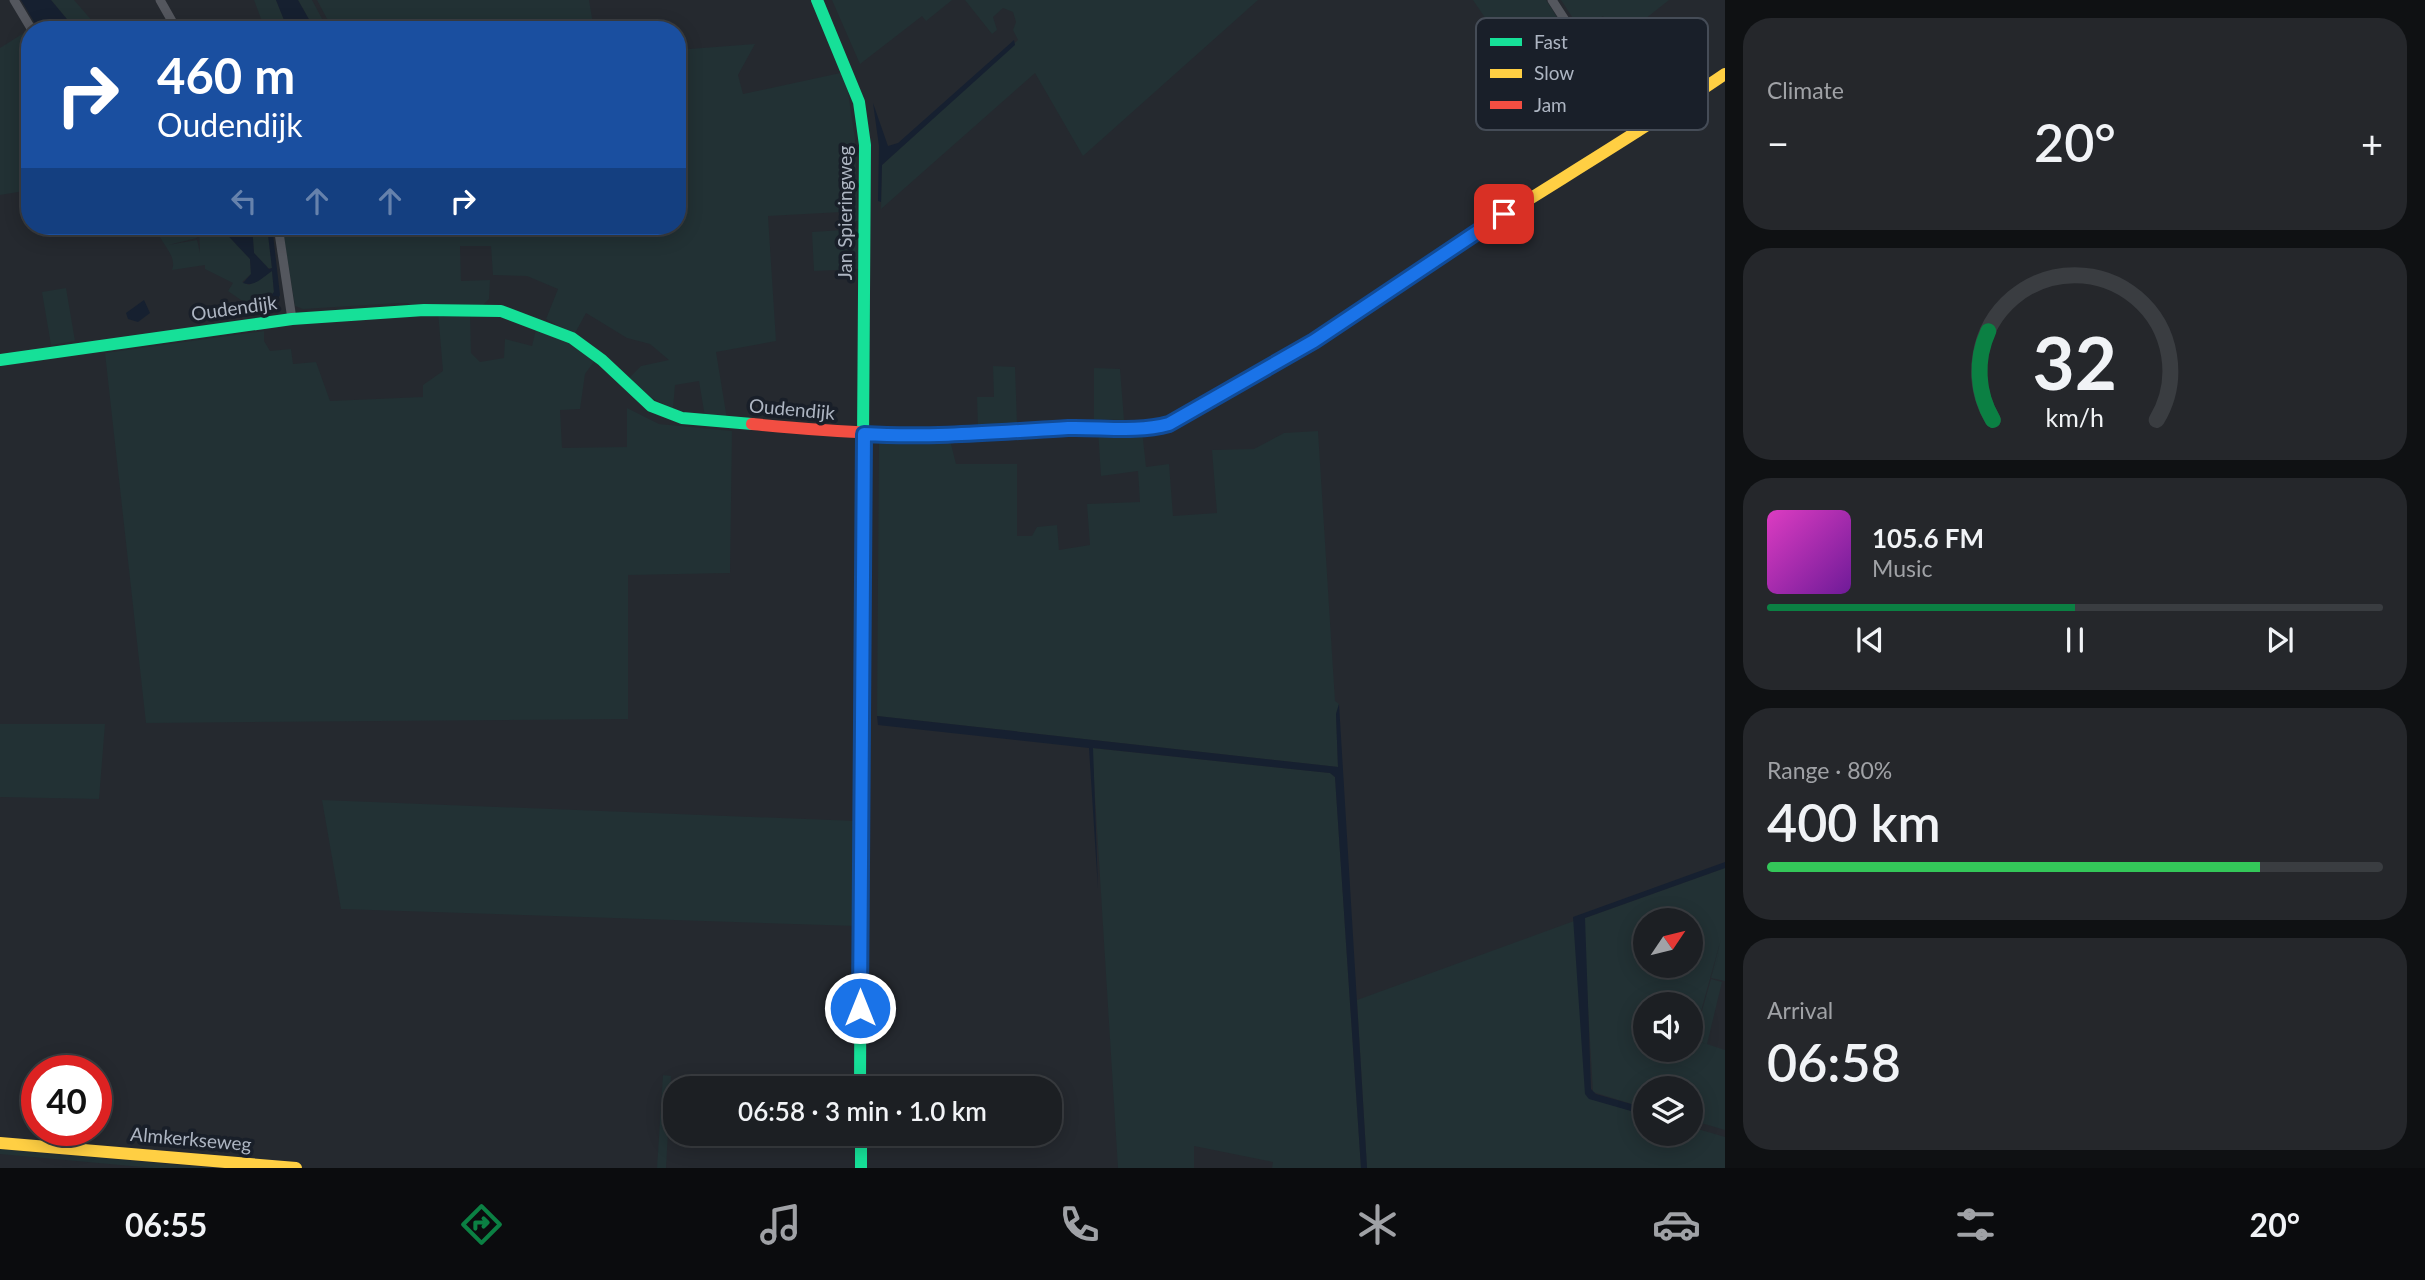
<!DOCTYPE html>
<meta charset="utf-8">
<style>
:root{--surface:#1c1f23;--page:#25272b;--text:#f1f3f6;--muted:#a0a2a6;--line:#3a3d41;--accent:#0b8043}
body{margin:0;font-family:Lato,sans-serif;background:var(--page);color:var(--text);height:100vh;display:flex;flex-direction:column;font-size:26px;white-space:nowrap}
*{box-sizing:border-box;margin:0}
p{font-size:23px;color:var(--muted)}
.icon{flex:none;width:38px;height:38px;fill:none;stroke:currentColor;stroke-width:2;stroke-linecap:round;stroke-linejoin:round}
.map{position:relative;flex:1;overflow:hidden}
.panel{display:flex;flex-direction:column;gap:18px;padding:18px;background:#0f1113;width:700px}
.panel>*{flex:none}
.banner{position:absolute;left:21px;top:21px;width:665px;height:214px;border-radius:28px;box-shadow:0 4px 18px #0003,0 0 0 2px var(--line);background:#1a4fa0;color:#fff;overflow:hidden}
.needle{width:46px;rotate:55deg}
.tools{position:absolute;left:1633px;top:908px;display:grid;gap:14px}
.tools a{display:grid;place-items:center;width:70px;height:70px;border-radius:50%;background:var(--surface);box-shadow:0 4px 18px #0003,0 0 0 2px var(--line);font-size:35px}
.speed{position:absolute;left:21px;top:1055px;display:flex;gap:14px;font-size:35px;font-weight:700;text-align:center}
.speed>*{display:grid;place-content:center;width:91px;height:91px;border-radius:50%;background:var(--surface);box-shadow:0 4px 18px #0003,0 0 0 2px var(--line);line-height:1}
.speed .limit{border:10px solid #d22;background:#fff;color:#111}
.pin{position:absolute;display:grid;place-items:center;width:60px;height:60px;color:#fff;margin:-30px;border-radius:14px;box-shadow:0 4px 10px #0006}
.me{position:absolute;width:77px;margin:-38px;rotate:0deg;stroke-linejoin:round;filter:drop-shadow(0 0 5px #0008)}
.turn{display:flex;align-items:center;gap:24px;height:147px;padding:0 21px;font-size:32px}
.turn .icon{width:91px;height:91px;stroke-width:2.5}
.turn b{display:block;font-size:49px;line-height:60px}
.lanes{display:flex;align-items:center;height:66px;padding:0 21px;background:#0003;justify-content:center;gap:35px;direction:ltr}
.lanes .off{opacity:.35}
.big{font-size:52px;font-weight:600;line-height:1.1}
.panel .card{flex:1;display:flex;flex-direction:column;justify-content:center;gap:10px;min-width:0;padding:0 24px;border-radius:28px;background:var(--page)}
.panel .dial{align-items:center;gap:0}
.dial svg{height:182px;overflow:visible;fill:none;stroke:var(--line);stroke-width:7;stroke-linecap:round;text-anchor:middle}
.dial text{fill:var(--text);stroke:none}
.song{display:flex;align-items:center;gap:21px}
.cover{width:84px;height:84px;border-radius:10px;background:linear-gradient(135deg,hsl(310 70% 55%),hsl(280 70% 35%))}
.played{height:7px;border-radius:4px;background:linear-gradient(90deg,var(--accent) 50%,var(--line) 50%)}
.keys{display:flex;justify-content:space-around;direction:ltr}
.heat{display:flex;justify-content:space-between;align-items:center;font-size:38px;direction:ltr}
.charge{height:10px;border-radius:5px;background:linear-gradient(90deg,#34c759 80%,var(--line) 0)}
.trip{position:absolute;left:663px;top:1076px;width:399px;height:70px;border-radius:28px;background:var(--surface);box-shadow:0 4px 18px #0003,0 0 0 2px var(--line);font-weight:600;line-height:70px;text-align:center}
.tab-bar{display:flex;height:112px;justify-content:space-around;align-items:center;background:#0b0c0e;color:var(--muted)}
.tab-bar .icon{width:49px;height:49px}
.tab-bar .selected{color:var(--accent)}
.tab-bar b{font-size:32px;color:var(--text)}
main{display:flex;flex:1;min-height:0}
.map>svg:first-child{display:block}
</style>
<main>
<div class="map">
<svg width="1725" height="1168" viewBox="0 0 1725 1168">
<rect width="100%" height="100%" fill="#25292f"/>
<!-- green -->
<g fill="#223134" fill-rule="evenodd">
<polygon points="51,0 74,0 100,30 76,30"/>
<polygon points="254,0 276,0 288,30 255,30 263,24"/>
<polygon points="298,0 312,0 328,30 315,30"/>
<polygon points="317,0 589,0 594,30 333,30"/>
<polygon points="832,0 952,0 926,21 922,16 860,64"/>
<polygon points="965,0 1258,0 1083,156 1035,73 881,209 882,165 1018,40 1013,30 1016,22 1013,12 1003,8 993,17 997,30 992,34"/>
<polygon points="1473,0 1546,0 1602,87 1555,121"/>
<polygon points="1561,0 1669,0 1645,19 1652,29 1625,46 1603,16 1582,32"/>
<polygon points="27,31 30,190 0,195 0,48"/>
<polygon points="755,44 738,75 743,94 845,72 855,139 858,221 843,222 842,212 768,216 776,341 716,352 727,419 705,417 699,381 675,385 673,409 652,398 629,378 641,366 669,360 650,344 627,338 586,313 574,335 546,319 558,289 527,276 493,275 491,246 460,246 461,281 490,280 489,299 482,306 412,307 408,303 399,303 303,309 295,306 282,226 677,226 677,50"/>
<path d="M155,226H196L197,238L168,245L197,240L200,253L199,226H219L250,259L251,274L242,282L249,285L272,271L274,292L262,306L261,314L228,291L233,283L205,269V265L172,270C178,255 158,241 155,226Z"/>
<polygon points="252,226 267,226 272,268 268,268 254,253"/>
<polygon points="858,229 858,269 814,271 812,232"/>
<polygon points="66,288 75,341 51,345 42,292"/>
<polygon points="438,312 470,312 471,353 480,362 504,358 505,339 532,346 537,325 596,359 585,374 580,409 560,410 562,448 627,447 627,408 659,424 732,431 730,573 628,575 628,719 146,723 105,353 264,331 264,341 270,351 291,349 293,364 316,362 330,401 423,397 423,385 443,371"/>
<polygon points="993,366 1015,367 1017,424 978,428 977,397 994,397"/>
<polygon points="1094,368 1120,369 1124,420 1094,419"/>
<polygon points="1098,430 1142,430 1146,467 1169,464 1173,516 1217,513 1212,450 1254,449 1284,433 1318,431 1335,701 1339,704 1336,714 1338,767 877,716 879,442 951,444 956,464 1017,464 1017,536 1032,536 1037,527 1057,525 1059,550 1090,545 1087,504 1140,502 1138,471 1101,476"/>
<polygon points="0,724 105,724 99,799 0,797"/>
<polygon points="1092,748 1330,773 1335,777 1361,1168 1272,1168 1273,1162 1194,1146 1194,1168 1118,1168"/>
<polygon points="322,800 856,821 856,926 341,909"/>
<path d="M1725,868V981L1711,978L1721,939L1693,1040L1706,1044L1694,1039L1711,979L1722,982L1707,1044L1725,1050V1130L1691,1120L1690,1088H1645V1108L1593,1092L1583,923L1585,918ZM1645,920H1690V966H1645ZM1645,1004H1690V1050H1645Z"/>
<polygon points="1574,921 1587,1097 1645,1115 1645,1134 1690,1134 1691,1127 1725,1137 1725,1168 1367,1168 1357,1000"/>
<polygon points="663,1075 671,1076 666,1168 657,1168"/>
<polygon points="0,1149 213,1168 153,1168 0,1154"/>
</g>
<!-- water -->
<g fill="#162030">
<polygon points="21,0 51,0 76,30 39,30"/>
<polygon points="276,0 298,0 315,30 288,30"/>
<polygon points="1014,40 1015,45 882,165 881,202 878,201 879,146 873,103 888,146 898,143"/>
<path d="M219,226H230L235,232L244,226H252L254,253L269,269L272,268L267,226H272L280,295L276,303L264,310L262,307L274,292L272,271C263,277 255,287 243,283L251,274L250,259Z"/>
<polygon points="144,300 150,313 138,322 128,319 126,313"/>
<polygon points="1339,704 1367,1168 1361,1168 1335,777 1330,773 1093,748 1098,889 1089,748 878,725 877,716 1338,767 1336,714"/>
<polygon points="1725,862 1725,868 1585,918 1591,1089 1596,1094 1645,1108 1645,1115 1589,1099 1585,1094 1573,917"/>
</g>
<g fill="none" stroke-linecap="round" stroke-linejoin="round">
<!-- street -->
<g stroke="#54575e" stroke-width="9">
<polyline points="14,0 32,30"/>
<polyline points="160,0 177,30"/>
<polyline points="1552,0 1638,133"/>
<polyline points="278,226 292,319"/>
</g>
<!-- fast -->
<g stroke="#16e098" stroke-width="12">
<polyline points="817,0 859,102 865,145 863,441"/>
<polyline points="0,360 292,319 424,310 501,311 572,338 602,360 651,406 682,418 752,424"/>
<polyline points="1003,432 1069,428 1148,430 1180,418 1314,341 1425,266"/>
<polyline points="860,1088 861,859"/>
<polyline points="861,1134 861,1168"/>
</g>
<!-- slow -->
<g stroke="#ffcf43" stroke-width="12">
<path d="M1425,266C1524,200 1627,141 1725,74"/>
<polyline points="861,859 863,441"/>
<polyline points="0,1143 296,1168"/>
</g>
<!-- jam -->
<path stroke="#f24e42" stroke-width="12" d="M752,424C836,432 918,437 1003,432"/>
</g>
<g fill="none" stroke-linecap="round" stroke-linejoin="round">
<!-- route casing -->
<g stroke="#114b97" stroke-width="18">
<path id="route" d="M860,1008L864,434C932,438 999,432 1068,428C1102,427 1136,433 1169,424L1314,341L1504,214"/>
</g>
<!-- route -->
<use href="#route" stroke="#1a73e8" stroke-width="12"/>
</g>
<g text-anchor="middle" stroke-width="7" stroke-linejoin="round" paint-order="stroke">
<!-- street labels -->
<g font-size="19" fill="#adb5c2" stroke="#191f29">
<text transform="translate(845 213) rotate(-90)" y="7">Jan Spieringweg</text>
<text transform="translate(234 308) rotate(-8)" y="7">Oudendijk</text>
<text transform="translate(792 409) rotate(5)" y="7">Oudendijk</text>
<text transform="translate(191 1139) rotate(5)" y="7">Almkerkseweg</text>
</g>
</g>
<!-- legend -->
<rect x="1476" y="18" width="232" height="112" rx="10" fill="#191f29" stroke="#454c57" stroke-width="2"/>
<rect x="1490" y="38" width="32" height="8" fill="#16e098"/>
<rect x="1490" y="69" width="32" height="9" fill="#ffcf43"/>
<rect x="1490" y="101" width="32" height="8" fill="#f24e42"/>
<g font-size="19" fill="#adb5c2">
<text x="1534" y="49">Fast</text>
<text x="1534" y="80">Slow</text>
<text x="1534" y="112">Jam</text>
</g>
</svg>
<div class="tools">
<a><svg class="needle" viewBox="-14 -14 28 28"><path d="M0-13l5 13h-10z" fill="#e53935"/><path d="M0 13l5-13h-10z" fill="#a0a2a6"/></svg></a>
<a><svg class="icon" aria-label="sound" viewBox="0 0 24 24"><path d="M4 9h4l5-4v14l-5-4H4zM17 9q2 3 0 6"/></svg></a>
<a><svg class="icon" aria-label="layers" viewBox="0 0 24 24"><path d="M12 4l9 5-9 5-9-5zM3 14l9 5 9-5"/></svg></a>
</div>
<div class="speed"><div class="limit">40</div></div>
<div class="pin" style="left:1504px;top:214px;background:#d93025"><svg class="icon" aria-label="arrive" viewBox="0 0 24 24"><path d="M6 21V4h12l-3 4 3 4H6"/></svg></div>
<svg class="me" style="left:860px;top:1008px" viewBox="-20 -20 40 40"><circle r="17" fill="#1a73e8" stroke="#fff" stroke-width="3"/><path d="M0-11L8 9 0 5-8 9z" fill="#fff"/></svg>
<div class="trip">06:58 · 3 min · 1.0 km</div>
<div class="banner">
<div class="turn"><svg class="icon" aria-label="right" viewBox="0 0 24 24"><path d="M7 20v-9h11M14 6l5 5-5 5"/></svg><div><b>460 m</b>Oudendijk</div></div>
<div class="lanes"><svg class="icon off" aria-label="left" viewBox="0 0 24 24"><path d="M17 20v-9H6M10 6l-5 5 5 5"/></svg><svg class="icon off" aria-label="ahead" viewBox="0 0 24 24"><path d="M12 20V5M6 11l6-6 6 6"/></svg><svg class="icon off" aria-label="ahead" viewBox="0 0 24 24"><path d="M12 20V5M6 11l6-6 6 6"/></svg><svg class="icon" aria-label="right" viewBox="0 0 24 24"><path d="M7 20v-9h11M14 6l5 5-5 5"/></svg></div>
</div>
</div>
<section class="panel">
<div class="card"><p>Climate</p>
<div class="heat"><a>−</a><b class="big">20°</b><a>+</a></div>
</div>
<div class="card dial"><svg viewBox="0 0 100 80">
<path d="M14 69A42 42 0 1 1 86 69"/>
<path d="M14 69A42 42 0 0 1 12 30" stroke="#0b8043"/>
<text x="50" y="56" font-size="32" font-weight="700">32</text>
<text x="50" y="72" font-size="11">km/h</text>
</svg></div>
<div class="card">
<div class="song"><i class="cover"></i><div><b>105.6 FM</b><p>Music</p></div></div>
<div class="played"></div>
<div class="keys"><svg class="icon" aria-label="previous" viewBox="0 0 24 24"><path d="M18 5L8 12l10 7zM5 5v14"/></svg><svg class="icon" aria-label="pause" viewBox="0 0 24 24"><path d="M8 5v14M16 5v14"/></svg><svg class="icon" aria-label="next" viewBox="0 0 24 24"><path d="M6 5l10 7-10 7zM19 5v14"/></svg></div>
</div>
<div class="card"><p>Range · 80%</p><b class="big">400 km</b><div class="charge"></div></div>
<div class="card"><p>Arrival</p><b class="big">06:58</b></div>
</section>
</main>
<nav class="tab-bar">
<b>06:55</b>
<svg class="icon selected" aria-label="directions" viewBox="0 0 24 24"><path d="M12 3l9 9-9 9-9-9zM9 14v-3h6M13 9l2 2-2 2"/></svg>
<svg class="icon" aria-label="music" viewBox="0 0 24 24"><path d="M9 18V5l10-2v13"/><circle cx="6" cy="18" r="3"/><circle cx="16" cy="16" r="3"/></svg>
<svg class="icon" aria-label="phone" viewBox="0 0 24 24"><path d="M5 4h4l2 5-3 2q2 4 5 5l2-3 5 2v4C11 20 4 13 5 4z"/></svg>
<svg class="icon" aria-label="climate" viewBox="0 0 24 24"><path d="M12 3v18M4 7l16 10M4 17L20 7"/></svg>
<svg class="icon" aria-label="car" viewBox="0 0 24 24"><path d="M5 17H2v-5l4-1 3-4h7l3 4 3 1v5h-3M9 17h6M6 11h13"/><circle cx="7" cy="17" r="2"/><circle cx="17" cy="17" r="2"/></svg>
<svg class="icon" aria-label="filters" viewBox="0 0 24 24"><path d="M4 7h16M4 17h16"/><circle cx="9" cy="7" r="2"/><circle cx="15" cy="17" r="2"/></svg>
<b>20°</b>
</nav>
